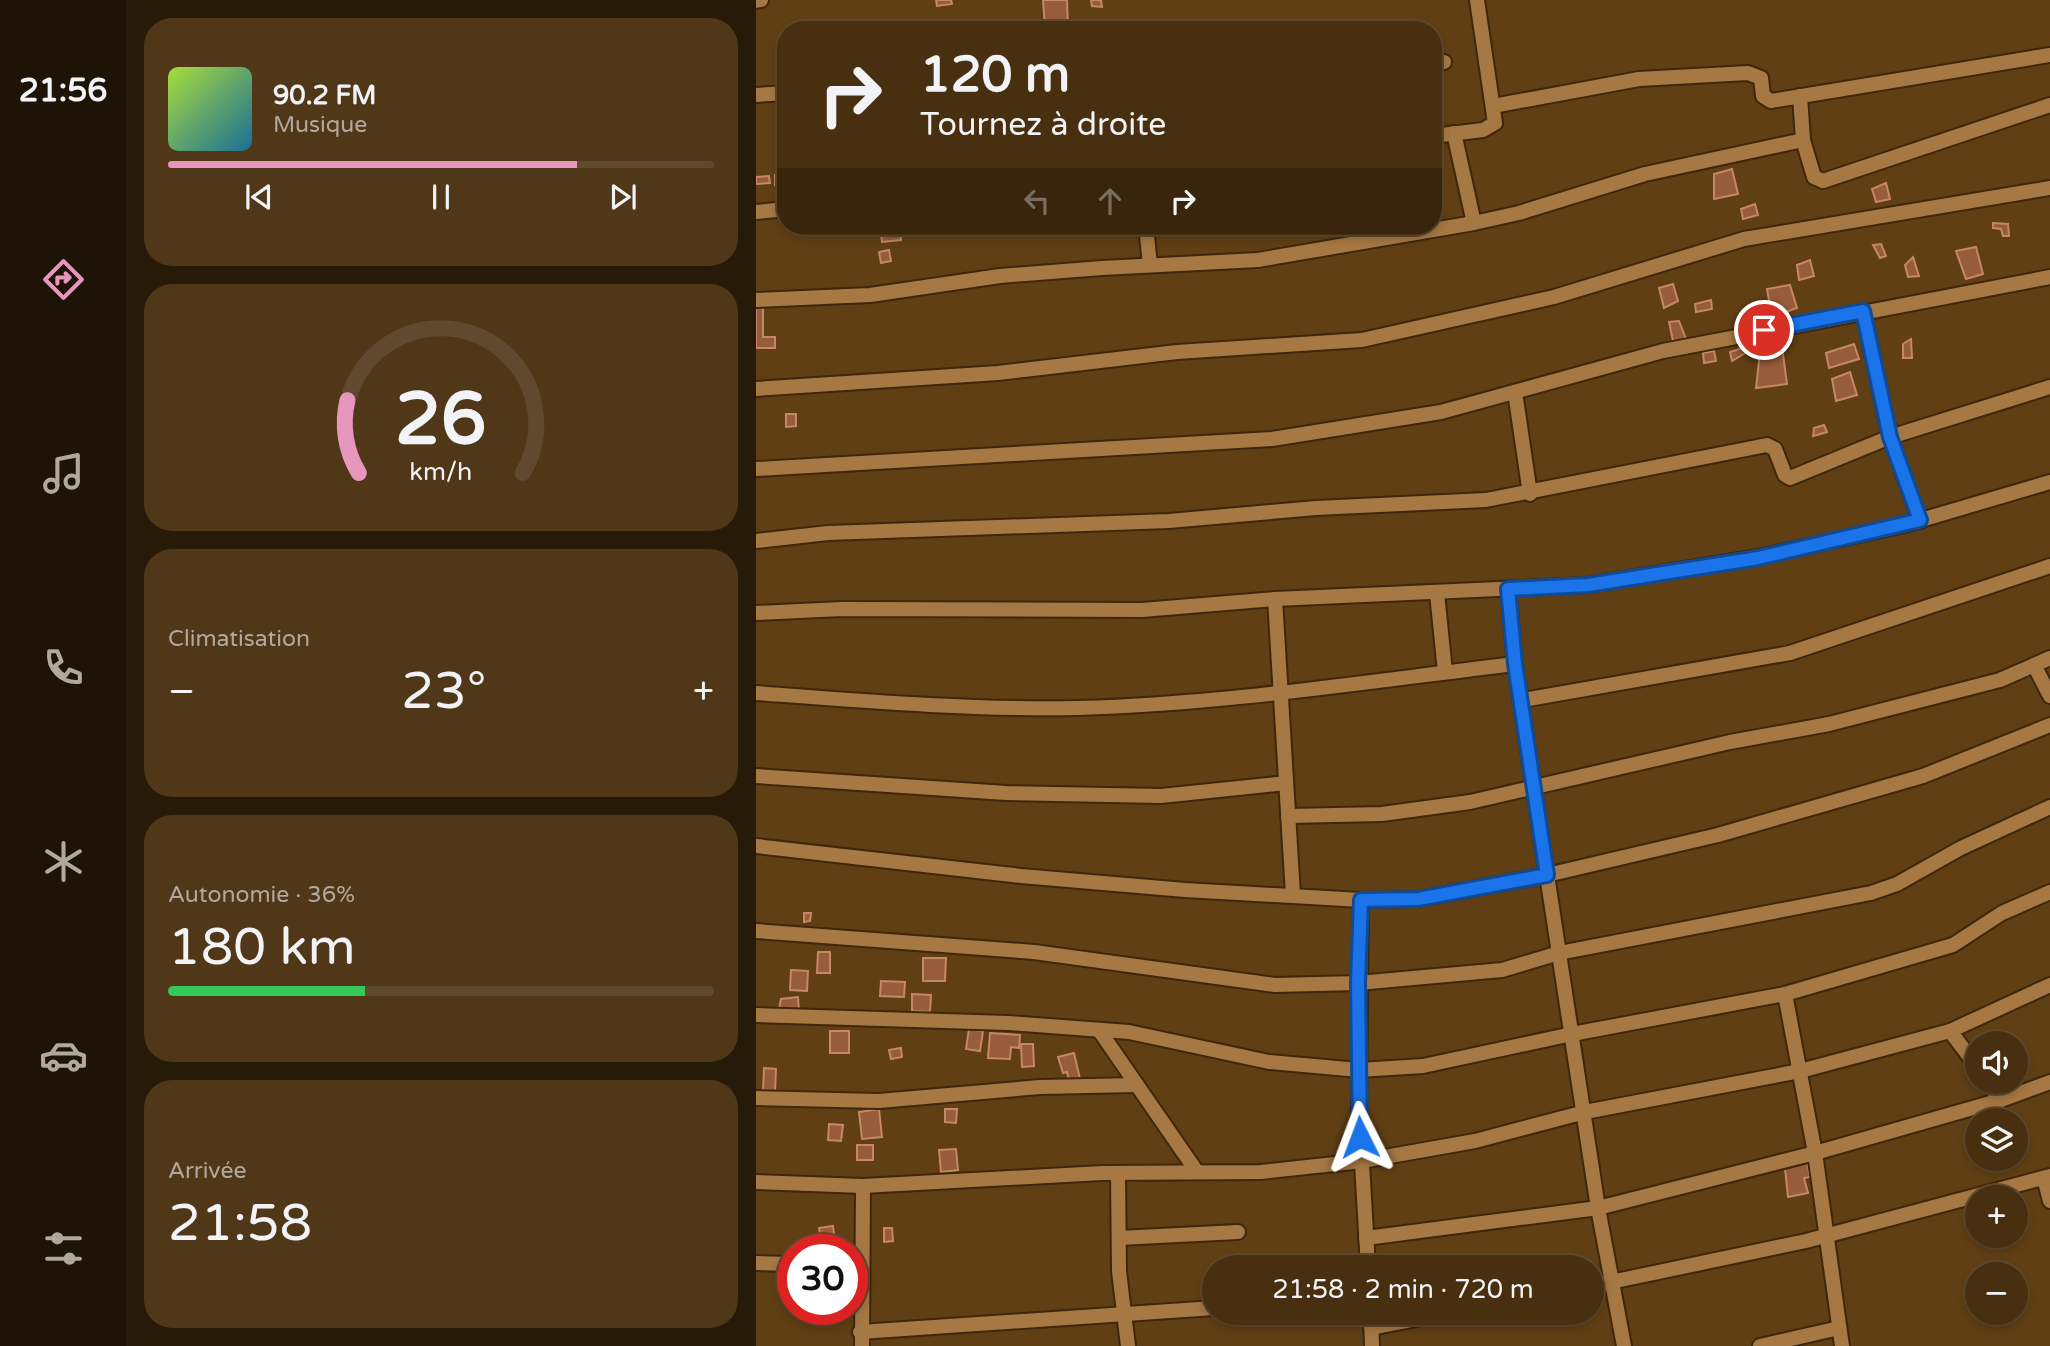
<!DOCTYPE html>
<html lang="fr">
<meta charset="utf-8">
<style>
:root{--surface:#482f0f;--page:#4f3718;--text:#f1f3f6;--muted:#b1a99e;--line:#604a2f;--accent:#e797bd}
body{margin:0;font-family:"Varela Round",sans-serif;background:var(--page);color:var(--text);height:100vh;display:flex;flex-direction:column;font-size:26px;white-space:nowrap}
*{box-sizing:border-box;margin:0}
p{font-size:23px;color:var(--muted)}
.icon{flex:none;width:38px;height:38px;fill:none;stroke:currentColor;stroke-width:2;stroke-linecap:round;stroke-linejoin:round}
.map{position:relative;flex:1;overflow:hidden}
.side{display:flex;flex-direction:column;gap:18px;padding:18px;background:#281a08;width:630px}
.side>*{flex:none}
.banner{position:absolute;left:21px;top:21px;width:665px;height:214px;border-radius:28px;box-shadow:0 4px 10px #0003,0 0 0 2px var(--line);background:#482f0f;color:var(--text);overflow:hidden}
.fabs{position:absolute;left:1209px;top:1031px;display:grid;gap:14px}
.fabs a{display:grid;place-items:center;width:63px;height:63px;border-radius:50%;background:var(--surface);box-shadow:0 4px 10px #0003,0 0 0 2px var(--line);font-size:35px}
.speed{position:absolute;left:21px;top:1234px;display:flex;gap:14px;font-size:35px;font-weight:700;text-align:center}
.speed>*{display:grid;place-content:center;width:91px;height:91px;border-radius:50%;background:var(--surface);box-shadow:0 4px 10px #0003,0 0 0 2px var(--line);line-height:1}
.speed .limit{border:10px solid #d22;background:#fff;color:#111}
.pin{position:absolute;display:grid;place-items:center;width:60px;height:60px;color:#fff;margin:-30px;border:4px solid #fff;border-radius:50%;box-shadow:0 2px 7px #0007}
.me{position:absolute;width:77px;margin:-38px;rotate:357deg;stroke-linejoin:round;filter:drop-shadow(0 0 5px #0008)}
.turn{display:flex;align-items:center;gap:24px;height:147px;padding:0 28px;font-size:32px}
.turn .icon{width:91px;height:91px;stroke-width:2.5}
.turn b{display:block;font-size:49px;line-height:60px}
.lanes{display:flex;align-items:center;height:66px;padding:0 28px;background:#0003;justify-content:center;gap:35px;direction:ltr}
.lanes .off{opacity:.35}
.big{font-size:52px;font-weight:600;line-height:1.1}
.side .card{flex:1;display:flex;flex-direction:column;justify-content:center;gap:10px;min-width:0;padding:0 24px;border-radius:28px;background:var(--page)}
.side .dial{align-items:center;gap:0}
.dial svg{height:182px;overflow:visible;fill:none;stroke:var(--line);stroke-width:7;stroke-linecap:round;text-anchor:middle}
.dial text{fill:var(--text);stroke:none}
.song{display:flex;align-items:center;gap:21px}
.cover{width:84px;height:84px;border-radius:10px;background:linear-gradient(135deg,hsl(80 70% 55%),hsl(200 70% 35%))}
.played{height:7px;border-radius:4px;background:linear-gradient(90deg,var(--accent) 75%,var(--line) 75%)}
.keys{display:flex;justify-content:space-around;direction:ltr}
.heat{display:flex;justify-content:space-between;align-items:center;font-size:38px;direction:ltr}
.charge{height:10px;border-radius:5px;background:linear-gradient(90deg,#34c759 36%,var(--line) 0)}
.trip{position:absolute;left:446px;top:1255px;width:402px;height:70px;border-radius:35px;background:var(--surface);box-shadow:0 4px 10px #0003,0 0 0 2px var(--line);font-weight:600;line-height:70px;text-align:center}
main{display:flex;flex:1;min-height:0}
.tab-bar{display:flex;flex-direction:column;width:126px;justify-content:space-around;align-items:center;background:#1d1306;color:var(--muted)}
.tab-bar .icon{width:49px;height:49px}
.tab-bar .on{color:var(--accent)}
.tab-bar b{font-size:32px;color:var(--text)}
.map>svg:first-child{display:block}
</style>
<main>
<nav class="tab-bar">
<b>21:56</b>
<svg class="icon on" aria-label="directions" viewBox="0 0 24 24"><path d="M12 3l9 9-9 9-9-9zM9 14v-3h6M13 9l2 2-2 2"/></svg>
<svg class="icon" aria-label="music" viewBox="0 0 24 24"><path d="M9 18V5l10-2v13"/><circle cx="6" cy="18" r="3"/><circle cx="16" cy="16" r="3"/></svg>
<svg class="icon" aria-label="phone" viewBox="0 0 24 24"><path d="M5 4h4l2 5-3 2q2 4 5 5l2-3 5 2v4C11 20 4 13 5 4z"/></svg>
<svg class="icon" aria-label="climate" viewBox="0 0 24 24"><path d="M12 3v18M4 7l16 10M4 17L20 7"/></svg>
<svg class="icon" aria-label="car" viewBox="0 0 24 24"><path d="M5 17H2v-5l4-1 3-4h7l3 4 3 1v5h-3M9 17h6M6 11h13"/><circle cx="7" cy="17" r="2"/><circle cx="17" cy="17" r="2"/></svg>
<svg class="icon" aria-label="filters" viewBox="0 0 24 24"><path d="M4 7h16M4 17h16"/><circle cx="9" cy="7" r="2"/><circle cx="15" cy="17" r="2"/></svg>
</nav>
<section class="side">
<div class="card">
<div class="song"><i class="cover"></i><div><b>90.2 FM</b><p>Musique</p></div></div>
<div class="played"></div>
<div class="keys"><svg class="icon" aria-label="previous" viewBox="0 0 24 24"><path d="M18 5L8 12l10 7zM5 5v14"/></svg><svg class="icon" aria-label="pause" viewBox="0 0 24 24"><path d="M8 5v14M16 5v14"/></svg><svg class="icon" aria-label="next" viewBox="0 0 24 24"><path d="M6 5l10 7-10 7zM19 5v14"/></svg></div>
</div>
<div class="card dial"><svg viewBox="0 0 100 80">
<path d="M14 69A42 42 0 1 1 86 69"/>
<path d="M14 69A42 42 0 0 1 9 37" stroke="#e797bd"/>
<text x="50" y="56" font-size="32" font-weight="700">26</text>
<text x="50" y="72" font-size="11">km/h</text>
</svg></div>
<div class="card"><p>Climatisation</p>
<div class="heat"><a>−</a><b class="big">23°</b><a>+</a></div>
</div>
<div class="card"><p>Autonomie · 36%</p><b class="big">180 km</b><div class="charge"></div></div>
<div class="card"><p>Arrivée</p><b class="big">21:58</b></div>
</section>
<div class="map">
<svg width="1294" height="1346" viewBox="0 0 1294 1346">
<rect width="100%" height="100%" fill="#603f14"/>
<!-- building -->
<g fill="#975c3b" stroke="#c58765" stroke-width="2">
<polygon points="180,0 195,0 196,4 181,6"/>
<polygon points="287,0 311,0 312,26 289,28"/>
<polygon points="335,0 345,0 346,7 336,6"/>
<polygon points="976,169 982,194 958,199 958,174"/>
<rect x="19" y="175" width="11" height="10"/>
<polygon points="13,176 14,183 0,184 0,177"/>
<polygon points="1130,183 1134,199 1120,202 1116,189"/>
<polygon points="999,204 1002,215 987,219 985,209"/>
<polygon points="1237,223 1252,224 1253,236 1247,236 1245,229 1237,228"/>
<rect x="81" y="226" width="19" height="7"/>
<polygon points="124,226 144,226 145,240 126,242"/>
<polygon points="1125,244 1130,256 1124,258 1117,245"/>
<polygon points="1220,247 1227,274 1210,279 1200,251"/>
<polygon points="133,250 135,261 125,263 123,252"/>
<polygon points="1157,257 1163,276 1152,277 1149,265"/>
<polygon points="1054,260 1058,276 1043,280 1041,265"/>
<polygon points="917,284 922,301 908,308 903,288"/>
<polygon points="1034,285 1041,308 1016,317 1011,289"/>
<polygon points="955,300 956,309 940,312 939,304"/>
<polygon points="0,308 7,308 7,337 19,337 19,348 0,348"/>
<polygon points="923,321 930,339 917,341 913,322"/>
<polygon points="1155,339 1156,358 1147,358 1147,344"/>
<polygon points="1098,344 1103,359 1073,368 1070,353"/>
<polygon points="990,347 991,352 976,361 974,352"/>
<polygon points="1026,347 1031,384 1000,388 1004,352"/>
<polygon points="958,351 960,361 948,363 947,353"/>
<polygon points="1094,372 1101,395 1080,401 1076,379"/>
<polygon points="30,414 40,414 40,426 30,427"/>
<polygon points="1068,425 1071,432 1057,436 1058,428"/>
<polygon points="48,913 55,913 54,921 48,922"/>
<polygon points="62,952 74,952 74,973 61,973"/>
<polygon points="167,958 190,958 189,981 167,981"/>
<polygon points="35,970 52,971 51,991 34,990"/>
<polygon points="125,981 149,982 148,997 124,996"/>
<polygon points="156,994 175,995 174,1012 156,1011"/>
<polygon points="42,997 43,1012 23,1009 25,999"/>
<polygon points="213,1029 227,1031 224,1051 210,1049"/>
<rect x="74" y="1031" width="19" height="22"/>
<polygon points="234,1033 264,1035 263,1048 255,1047 254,1059 232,1058"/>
<polygon points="265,1044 277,1044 278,1066 266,1067"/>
<polygon points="145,1048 146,1057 135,1059 133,1050"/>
<polygon points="318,1053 324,1079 313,1081 311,1072 307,1073 302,1057"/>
<polygon points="8,1068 20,1069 19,1092 7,1091"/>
<polygon points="123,1109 126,1137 106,1139 103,1112"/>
<polygon points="189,1109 201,1109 200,1123 189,1122"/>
<polygon points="73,1124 87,1125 85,1141 72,1140"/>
<rect x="101" y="1145" width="16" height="15"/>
<polygon points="200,1149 202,1170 185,1172 183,1150"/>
<polygon points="1051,1161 1054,1177 1048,1178 1052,1193 1032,1197 1029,1168"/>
<polygon points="77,1226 79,1242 66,1245 63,1228"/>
<polygon points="128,1228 136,1228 137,1241 128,1242"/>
</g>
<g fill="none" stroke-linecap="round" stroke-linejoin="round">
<!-- street casing -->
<g stroke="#3e270a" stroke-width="18">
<g id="street">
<polyline points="0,1 5,0"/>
<polyline points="677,63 688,62"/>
<polyline points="0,95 30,93"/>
<polyline points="737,106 883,79 992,73 1005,78 1007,96 1015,101 1294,55"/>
<polyline points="698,133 718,223"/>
<polyline points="677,136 727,130 739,123 721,0"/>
<polyline points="1047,140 1058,177 1067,181 1294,105"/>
<polyline points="0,212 30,209"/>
<polyline points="390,226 394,265"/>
<polyline points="0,300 114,295 244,276 346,268 502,260 718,223 763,213 889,174 1047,140 1044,96"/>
<polyline points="1107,311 1134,437 1164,521"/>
<polyline points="0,389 242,373 421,352 606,340 798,297 988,239 1294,188"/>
<polyline points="759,392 774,494"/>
<polyline points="0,469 516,439 685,412 907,351 1294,277"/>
<polyline points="0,541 72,533 413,521 560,508 730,500 1011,445 1019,449 1029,475 1034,478 1134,437 1294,387"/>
<polyline points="752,589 759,664 785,836 842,1208 868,1346"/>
<polyline points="681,593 689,672"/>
<polyline points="519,599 537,895"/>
<polyline points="0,613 86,609 386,610 519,599 832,585 1002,557 1148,525 1294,482"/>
<polyline points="1278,665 1294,696"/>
<path d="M0,693C107,701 215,710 322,708C468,704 615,681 759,664"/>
<polyline points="767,700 1034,653 1294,566"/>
<polyline points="0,776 250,793 405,796 530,783"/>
<polyline points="532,816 626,814 714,802 974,742 1073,724 1244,680 1294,658"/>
<polyline points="0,846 265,876 429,890 605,900 662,899 791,875 962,835 1167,776 1294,725"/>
<polyline points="605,900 603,1112 612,1267"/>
<polyline points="0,931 278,952 519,985 602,983 746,970 803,953 1115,893 1141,884 1205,848 1294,807"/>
<polyline points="1029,994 1059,1153 1086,1346"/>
<polyline points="0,1015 252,1023 373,1032 513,1062 603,1070 667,1066 816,1034 1029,994 1197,945 1246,913 1294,892"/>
<polyline points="343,1030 441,1172"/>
<polyline points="1194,1031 1222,1068"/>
<polyline points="1231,1082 1245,1100"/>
<polyline points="0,1098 123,1101 284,1087 381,1085"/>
<polyline points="362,1173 363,1271 372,1346"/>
<polyline points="1288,1178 1294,1201"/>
<polyline points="0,1182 107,1186 346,1173 505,1172 606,1161 719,1141 829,1112 1044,1071 1194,1031 1294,985"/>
<polyline points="363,1238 482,1232"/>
<polyline points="610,1238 842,1208 1059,1153 1245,1100 1294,1082"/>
<polyline points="0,1263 37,1264"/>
<polyline points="836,1286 1050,1241 1294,1176"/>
<polyline points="615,1312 616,1346"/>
<polyline points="615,1328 697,1312"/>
<polyline points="104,1332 458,1308"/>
<polyline points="106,1346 107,1186"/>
<polyline points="1004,1346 1083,1328"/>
</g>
</g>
<!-- street -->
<use href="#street" stroke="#a67843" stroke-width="14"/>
</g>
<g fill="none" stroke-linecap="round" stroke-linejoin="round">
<!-- route casing -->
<g stroke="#114b97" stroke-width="18">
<polyline id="route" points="604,1137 602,983 605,900 662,899 791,875 759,664 752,589 832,585 1002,558 1164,520 1134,437 1107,311 1008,330"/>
</g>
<!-- route -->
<use href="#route" stroke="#1a73e8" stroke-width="12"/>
</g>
</svg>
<div class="fabs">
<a><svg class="icon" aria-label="sound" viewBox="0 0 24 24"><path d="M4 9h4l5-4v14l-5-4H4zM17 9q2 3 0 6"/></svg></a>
<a><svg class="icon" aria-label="layers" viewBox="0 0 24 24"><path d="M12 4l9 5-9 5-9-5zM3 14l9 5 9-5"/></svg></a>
<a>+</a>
<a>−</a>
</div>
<div class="speed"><div class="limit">30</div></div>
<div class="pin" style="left:1008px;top:330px;background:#d93025"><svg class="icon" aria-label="arrive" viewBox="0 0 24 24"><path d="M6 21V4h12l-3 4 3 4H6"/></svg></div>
<svg class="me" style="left:604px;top:1137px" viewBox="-20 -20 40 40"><path d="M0-17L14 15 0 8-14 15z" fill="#1a73e8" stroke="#fff" stroke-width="4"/></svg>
<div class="trip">21:58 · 2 min · 720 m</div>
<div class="banner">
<div class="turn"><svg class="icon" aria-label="right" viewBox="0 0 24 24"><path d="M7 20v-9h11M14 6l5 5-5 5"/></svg><div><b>120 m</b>Tournez à droite</div></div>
<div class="lanes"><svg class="icon off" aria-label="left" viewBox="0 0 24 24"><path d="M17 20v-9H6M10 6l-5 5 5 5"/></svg><svg class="icon off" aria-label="ahead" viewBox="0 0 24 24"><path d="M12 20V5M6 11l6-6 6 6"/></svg><svg class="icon" aria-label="right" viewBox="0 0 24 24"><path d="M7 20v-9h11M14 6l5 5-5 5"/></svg></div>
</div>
</div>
</main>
